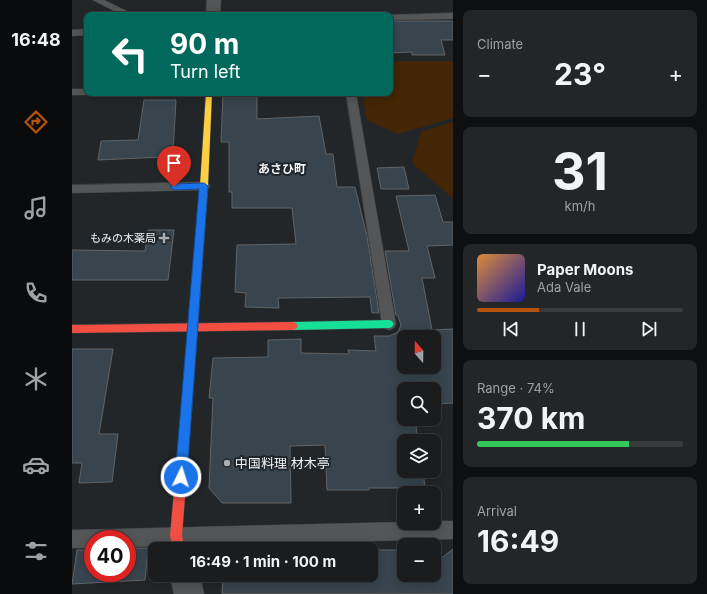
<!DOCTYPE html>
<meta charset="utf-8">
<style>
:root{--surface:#1a1c1e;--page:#232527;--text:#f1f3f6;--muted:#9fa1a4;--line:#383a3c;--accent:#b45309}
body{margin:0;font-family:Inter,"Noto Sans JP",sans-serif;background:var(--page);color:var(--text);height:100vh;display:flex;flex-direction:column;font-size:15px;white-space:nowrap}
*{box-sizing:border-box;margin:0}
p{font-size:13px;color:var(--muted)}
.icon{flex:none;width:22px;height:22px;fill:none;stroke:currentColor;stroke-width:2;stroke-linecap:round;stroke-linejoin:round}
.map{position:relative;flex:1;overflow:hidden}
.panel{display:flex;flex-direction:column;gap:10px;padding:10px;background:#0e0f10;width:254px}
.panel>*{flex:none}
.top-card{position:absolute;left:12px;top:12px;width:309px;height:84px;border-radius:8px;box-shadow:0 2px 10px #0003,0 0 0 1px var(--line);background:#00695c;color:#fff;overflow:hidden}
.needle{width:26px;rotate:340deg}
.buttons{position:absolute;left:325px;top:330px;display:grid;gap:8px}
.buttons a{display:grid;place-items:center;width:44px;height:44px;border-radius:8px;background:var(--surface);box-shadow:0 2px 10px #0003,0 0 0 1px var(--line);font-size:20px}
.speed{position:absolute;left:12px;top:530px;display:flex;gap:8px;font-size:20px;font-weight:700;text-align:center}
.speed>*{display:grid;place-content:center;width:52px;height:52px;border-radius:50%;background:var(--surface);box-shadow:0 2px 10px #0003,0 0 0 1px var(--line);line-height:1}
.speed .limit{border:6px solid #d22;background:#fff;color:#111}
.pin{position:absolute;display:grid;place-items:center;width:34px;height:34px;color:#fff;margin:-41px -17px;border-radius:50% 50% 50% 0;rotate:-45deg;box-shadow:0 0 4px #0007}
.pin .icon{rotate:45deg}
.me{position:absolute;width:44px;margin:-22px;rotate:4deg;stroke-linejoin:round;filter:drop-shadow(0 0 3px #0008)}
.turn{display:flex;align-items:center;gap:14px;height:84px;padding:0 20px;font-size:18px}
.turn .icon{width:52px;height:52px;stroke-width:2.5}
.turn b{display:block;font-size:28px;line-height:34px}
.big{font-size:30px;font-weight:700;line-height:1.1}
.panel .card{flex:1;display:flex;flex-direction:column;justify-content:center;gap:6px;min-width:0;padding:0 14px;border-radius:8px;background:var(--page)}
.panel .dial{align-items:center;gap:0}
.dial b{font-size:52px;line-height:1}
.song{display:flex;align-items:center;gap:12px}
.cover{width:48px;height:48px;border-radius:6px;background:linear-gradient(135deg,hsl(30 70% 55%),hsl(240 70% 35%))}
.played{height:4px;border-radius:2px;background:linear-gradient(90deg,var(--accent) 30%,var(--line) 30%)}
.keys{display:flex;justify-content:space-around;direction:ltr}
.heat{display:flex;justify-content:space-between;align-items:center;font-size:22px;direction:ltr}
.charge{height:6px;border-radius:3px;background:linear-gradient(90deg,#34c759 74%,var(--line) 0)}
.trip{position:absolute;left:76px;top:542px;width:230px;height:40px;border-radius:8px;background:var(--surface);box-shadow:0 2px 10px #0003,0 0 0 1px var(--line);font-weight:700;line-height:40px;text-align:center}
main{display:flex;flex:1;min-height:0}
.dock{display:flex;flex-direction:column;width:72px;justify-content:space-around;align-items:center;background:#0a0b0c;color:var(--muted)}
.dock .icon{width:28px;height:28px}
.dock .selected{color:var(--accent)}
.dock b{font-size:18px;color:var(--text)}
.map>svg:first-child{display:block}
</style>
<main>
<nav class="dock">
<b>16:48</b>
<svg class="icon selected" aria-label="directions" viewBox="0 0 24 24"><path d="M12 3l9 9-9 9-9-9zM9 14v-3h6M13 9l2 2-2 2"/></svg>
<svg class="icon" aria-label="music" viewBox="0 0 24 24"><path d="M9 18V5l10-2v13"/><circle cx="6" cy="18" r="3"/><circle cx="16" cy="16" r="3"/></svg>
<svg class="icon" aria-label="phone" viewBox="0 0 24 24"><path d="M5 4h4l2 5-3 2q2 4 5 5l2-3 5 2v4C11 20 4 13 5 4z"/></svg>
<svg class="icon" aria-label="climate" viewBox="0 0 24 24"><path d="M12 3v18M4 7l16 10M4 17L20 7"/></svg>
<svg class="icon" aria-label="car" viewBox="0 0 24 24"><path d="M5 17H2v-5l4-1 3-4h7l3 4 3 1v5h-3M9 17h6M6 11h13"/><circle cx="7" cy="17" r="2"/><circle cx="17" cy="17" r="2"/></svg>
<svg class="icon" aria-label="filters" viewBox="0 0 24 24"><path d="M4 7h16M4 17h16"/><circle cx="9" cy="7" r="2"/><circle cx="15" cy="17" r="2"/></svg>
</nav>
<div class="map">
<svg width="381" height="594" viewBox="0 0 381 594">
<rect width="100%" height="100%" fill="#232628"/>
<!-- green -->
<g fill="#442505">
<polygon points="318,61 381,61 381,118 326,134 295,120 290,93 318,93"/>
<polygon points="381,122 381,198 340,163 349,132"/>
</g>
<!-- building -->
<g fill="#38454e" stroke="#626466" fill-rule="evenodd">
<polygon points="318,21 381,21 381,40 369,40 373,55 340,55 340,52 318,53"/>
<polygon points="151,93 185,93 185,119 247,116 254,154 261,154 265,187 283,187 295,236 307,313 300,313 298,297 206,298 207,308 173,307 174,293 163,292 165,245 224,244 220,208 160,208 160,192 157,192 157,142 149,142"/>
<polygon points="72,100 104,100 101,152 91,157 26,160 29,141 66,140"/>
<polygon points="332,167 337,189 309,189 305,168"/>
<path d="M363,195L371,222H381V245L355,246L363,278H350L360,330L381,329V403L362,404V389H332V419H343L346,441H332V471H351L353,488H297V490H255L253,445L218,446L219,503H150L137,488L141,398H137L141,358L196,357V340L229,339V353L277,354L276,350L304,351L302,336H317L326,332L329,325L326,316L324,315L313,251H337L324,196ZM332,337H362V367H332Z"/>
<polygon points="76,230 102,230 96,280 0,280 0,250 73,251"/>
<polygon points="0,349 41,349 27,434 46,434 40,482 7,483 10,463 0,463"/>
<polygon points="201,545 243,545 243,549 152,549 152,546"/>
<polygon points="329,546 332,546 332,575 362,575 362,564 381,549 381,594 150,594 151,575 299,575 299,550 329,550"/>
<polygon points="55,548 76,548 73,580 0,584 5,550 21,550 21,573 55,573"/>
</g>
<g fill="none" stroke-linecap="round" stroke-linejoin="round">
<!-- lane casing -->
<g stroke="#3e4143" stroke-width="1">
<g id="lane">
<polygon points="21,0 32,0 63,15 50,15"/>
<polygon points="381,13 381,19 318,20 318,15 315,15"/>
<polygon points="15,29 15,35 0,36 0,30"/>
<polygon points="0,89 15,89 15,93 20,93 15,95 0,95"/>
<polygon points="274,93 284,93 324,324 322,328 317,330 312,328 310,324"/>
<polygon points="132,182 136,183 138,186 136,189 132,190 0,193 0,185"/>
<polygon points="362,521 381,521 381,539 55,547 55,539 21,539 21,548 0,548 0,530 332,522 362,523"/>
</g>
</g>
<!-- street casing -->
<g stroke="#3e4143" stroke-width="1">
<g id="street">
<polygon points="135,0 149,0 148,15 134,15"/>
<polygon points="98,575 128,575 132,594 102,594"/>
</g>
</g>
<!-- fast casing -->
<g stroke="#3e4143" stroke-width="1">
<polygon id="fast" points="317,320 320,321 322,324 320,327 317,328 221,330 218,329 216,326 218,323 221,322"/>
</g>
<!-- slow casing -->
<g stroke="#3e4143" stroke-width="1">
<polygon id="slow" points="134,93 140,93 136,186 121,391 120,394 116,396 112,394 111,391 128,186"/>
</g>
<!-- jam casing -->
<g stroke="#3e4143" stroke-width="1">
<g id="jam">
<polygon points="221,322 224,323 226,326 224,329 221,330 0,333 0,325"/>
<polygon points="116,386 120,388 121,391 110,536 113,549 101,549 98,536 111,391 112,388"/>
</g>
</g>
<!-- lane -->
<use href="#lane" fill="#535556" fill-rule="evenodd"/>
<!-- street -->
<use href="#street" fill="#535556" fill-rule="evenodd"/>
<!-- fast -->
<use href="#fast" fill="#16e098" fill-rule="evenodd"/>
<!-- slow -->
<use href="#slow" fill="#ffcf43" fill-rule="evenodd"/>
<!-- jam -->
<use href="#jam" fill="#f24e42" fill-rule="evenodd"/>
</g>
<!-- route -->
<polygon fill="#1a73e8" stroke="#114b97" points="132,183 136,186 115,477 113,481 109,482 105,481 103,477 127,189 102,190 98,187 102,184"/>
<!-- markers -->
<g fill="#a9adaf" stroke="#21262a" stroke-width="1.5">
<path d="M90 232h4v4h4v4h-4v4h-4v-4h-4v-4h4z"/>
<circle cx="155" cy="463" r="4"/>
</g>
<g text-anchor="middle" stroke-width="4" stroke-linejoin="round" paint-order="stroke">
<!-- poi labels -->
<g font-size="11" fill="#f1f5f8" stroke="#21262a" text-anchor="end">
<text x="84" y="242">もみの木薬局</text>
</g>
<!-- neighbourhood labels -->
<g font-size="12" font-weight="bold" fill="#f1f5f8" stroke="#21262a">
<text x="210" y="173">あさひ町</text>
</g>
<!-- near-poi labels -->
<g font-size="13" fill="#f1f5f8" stroke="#21262a" text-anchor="start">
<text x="163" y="468">中国料理 材木亭</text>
</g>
</g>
</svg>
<div class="buttons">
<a><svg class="needle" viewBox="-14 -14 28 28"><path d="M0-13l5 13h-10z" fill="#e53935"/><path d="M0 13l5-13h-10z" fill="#9fa1a4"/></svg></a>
<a><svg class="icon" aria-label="search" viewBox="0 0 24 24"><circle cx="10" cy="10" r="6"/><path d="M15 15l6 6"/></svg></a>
<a><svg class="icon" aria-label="layers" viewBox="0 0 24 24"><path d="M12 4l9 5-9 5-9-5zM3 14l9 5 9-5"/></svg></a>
<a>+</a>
<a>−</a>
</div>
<div class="speed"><div class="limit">40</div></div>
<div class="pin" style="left:102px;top:187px;background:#d93025"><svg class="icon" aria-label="arrive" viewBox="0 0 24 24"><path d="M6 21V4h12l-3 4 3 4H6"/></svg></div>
<svg class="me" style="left:109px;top:477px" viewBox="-20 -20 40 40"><circle r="17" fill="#1a73e8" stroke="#fff" stroke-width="3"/><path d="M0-11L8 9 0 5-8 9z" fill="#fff"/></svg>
<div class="trip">16:49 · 1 min · 100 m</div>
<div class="top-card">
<div class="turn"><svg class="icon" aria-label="left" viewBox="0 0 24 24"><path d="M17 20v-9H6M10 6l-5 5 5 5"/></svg><div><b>90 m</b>Turn left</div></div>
</div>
</div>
<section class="panel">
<div class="card"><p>Climate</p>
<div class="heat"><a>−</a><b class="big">23°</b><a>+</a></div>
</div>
<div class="card dial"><b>31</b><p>km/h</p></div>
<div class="card">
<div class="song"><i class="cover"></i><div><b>Paper Moons</b><p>Ada Vale</p></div></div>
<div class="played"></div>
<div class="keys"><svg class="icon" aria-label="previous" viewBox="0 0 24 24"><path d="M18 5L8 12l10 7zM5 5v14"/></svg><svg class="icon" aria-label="pause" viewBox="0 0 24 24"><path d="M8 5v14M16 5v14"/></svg><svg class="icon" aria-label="next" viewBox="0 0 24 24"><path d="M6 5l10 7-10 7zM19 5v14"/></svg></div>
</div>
<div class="card"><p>Range · 74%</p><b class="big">370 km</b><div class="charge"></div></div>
<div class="card"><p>Arrival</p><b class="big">16:49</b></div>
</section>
</main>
